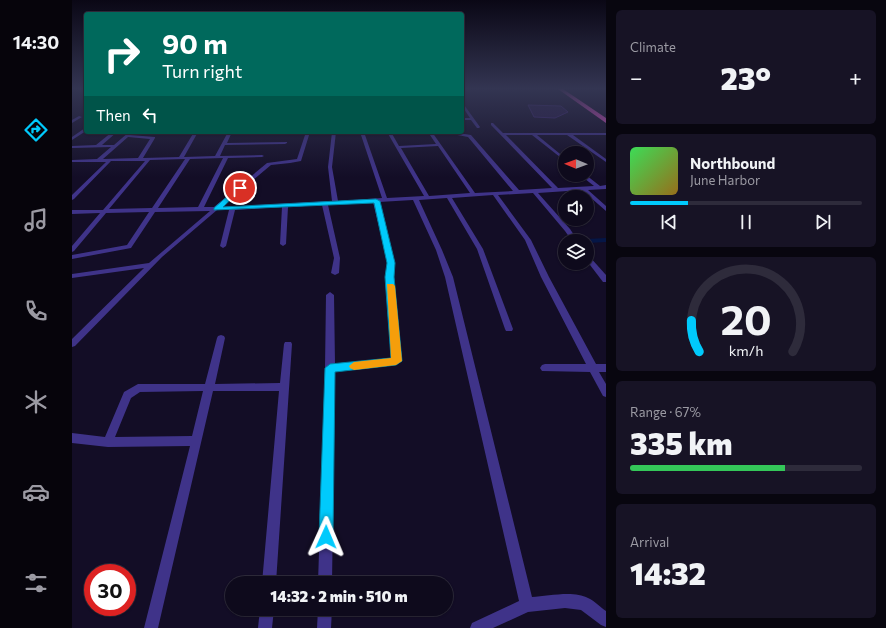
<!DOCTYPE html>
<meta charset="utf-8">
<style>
:root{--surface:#0e0a1c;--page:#171325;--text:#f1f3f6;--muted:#9b9aa3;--line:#2e2b3b;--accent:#00cafc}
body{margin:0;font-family:Commissioner,sans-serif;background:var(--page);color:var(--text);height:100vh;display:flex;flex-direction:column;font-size:15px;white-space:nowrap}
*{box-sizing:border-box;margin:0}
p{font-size:13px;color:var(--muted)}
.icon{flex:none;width:22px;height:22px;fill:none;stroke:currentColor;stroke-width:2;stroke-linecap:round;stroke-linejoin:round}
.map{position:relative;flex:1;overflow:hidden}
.drawer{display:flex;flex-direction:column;gap:10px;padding:10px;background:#08060f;width:280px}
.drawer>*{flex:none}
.hud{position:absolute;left:12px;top:12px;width:380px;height:122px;border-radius:4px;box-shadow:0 1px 3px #0004,0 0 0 1px var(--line);background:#00695c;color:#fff;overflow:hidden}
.needle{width:26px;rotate:271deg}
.tools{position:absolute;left:486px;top:146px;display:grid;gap:8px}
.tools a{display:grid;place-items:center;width:36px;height:36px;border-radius:50%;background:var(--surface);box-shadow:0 1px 3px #0004,0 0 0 1px var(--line);font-size:20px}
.speed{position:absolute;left:12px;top:564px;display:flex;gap:8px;font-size:20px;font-weight:700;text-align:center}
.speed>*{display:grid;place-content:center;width:52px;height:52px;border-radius:50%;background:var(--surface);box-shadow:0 1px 3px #0004,0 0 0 1px var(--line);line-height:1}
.speed .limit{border:6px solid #d22;background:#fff;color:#111}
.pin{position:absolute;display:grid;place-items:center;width:34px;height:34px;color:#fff;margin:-17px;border:2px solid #fff;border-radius:50%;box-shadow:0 1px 4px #0007}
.me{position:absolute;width:44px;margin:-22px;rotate:1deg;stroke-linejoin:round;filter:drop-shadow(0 0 3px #0008)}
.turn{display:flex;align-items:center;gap:14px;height:84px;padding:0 12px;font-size:18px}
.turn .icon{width:52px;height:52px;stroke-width:2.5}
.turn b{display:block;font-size:28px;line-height:34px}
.then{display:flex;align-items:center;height:38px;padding:0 12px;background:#0003;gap:8px;font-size:15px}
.big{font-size:30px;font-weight:800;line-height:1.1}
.drawer .card{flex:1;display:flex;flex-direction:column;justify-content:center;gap:6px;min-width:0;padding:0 14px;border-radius:6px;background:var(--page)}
.drawer .dial{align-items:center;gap:0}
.dial svg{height:104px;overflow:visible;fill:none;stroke:var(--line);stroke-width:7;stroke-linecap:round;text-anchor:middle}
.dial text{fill:var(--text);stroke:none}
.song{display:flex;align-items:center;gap:12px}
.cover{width:48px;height:48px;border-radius:6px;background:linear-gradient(135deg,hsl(130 70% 55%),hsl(40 70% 35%))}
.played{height:4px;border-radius:2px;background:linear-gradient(90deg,var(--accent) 25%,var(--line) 25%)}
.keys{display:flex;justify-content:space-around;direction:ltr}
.heat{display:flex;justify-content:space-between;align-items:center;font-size:22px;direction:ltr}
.charge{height:6px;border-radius:3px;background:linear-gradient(90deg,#34c759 67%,var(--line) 0)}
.trip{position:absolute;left:153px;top:576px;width:228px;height:40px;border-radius:20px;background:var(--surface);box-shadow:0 1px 3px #0004,0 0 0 1px var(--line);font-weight:800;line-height:40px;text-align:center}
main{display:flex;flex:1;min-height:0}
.tabs{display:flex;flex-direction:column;width:72px;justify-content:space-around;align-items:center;background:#06040b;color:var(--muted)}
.tabs .icon{width:28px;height:28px}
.tabs .current{color:var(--accent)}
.tabs b{font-size:18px;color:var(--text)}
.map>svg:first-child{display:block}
</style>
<main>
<nav class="tabs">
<b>14:30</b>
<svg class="icon current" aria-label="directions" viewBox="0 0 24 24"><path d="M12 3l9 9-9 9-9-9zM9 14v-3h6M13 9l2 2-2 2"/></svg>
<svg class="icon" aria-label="music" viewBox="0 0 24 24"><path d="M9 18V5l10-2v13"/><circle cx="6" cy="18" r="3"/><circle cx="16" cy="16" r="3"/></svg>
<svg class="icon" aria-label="phone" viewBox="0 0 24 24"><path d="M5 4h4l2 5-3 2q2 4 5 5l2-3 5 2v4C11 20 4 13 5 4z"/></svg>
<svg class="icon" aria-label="climate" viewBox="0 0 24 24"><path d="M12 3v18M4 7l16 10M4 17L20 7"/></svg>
<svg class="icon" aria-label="car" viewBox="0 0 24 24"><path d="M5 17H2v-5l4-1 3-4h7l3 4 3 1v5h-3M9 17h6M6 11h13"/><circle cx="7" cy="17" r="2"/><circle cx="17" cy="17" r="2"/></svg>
<svg class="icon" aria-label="filters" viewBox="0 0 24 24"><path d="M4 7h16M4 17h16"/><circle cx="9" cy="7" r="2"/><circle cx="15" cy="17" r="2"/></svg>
</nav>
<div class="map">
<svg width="534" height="628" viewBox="0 0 534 628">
<rect width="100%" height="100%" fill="#130d26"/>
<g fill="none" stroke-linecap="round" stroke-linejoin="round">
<!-- canal -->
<polygon fill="#051646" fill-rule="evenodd" points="534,238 534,242 515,243 515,241 511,241 515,239"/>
</g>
<!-- building -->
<polygon fill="#261749" stroke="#3f2777" points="456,105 489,106 496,112 483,118 462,117"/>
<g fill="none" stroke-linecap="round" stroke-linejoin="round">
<!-- minor -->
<g fill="#3f3389" fill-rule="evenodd">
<polygon points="390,102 408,127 407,128 405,128 399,120 390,120 390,118 398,118 390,106"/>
<polygon points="7,116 10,117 0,123 0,120"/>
<path d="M419,123H421L431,133H534V135H501L534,159V162L495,135H465L493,158V161L460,135H434L486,188L522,186L508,175H514L528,186L534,185V189L516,190L534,206V211L510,190L466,193L498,229L506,241H500L493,231L461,193L426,195L459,240L477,277L524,364H534V372H527L534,384V397L531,396L518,372L470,371L468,368L470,365L473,364H514L469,277L453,240L421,195L380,198L411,249L441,329L440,331H434L433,329L405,249L375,198L347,200L370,250L381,277L460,597C476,596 502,590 516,598C523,601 528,607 534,611V627L529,625L509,610L493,608L456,612L421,628H398L400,623L447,601L373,277L364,250L341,200L307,202L322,263V277L328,361L327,363L324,364L263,371L260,583H246L253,368L254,295L258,292L262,295L263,364L319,358L314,277L316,263L301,202L256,205L268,258L267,273L263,275L259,273L262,258L250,205L216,207L214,244L211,246L208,244L210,207L163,210L154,246L151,248L148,246L157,210H145L90,257L3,346L0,347V339L72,268L0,278V274L77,263L138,211L83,212L59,248L0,259V255L55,245L77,212L34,213L2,251L0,252V246L28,213L0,214V210H31L73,161H39L2,199L0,200V195L34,162H0V160L25,159L39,147L0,148V146L24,145L40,132H45L30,145H42L57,132L60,133L58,135L83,137V138L71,158L107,157L122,132H126L112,157L143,156L156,132H160L155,143L215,142V143L213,144L153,145L148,156L190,155L192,156L190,157L156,158L132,207H142L195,163L225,159L234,132H238L229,161L218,163L199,165L149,207L260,201L256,167L260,132H264L260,167L266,201L310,198L288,132H292L315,198L352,196L315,132H319L327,146L364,144L356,132H360L403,193L441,191L396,137L369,132H379L399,135L447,190L480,188L419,125ZM56,137L78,139L66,158L31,159ZM366,146L398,193L357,196L329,148ZM151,158L126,207L86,208L118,159ZM113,159L80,208L37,209L78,160Z"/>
<polygon points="13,128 14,128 14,131 0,140 0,137"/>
<polygon points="515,255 517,256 534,275 534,282 531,282 515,261"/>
<path d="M149,335L152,336L153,338L143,384L208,383L212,344L213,342H219L220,344L204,583H190L207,391H141L86,628H72L118,446L36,447L0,443V433L33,437L52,392L66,384H133L145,338L146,336ZM131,391L120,436L43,437L59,398L68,392Z"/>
<polygon points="188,609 202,609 200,628 186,628"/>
<polygon points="246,609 260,609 259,628 245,628"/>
</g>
<!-- trunk -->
<polygon fill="#e852c8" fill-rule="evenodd" points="486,89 491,89 534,118 534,123"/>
</g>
<!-- sky -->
<linearGradient id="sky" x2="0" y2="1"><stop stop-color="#0a0715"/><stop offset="0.5" stop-color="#333552"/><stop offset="1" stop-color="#333552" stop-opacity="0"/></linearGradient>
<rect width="534" height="177" fill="url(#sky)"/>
<!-- route -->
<polygon fill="#00cafc" stroke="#0083a4" points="166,187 171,188 151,207 304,199 308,201 323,263 322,277 330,361 324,365 263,372 261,537 259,542 254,544 249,542 247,537 253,368 258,364 319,358 313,277 315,263 302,203 142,210 142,208"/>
<!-- slow -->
<polygon fill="#f59e0b" points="315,284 321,284 323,286 330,361 324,365 282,370 278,368 277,366 282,362 319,358"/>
</svg>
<div class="tools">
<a><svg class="needle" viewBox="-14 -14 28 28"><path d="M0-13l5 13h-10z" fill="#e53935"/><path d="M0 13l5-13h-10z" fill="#9b9aa3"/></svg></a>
<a><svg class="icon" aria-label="sound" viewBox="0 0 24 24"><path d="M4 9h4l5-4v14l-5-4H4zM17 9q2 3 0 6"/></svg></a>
<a><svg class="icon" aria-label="layers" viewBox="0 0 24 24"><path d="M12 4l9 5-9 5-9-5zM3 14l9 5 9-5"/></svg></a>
</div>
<div class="speed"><div class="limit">30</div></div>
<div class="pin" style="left:168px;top:188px;background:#d93025"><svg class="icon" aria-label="arrive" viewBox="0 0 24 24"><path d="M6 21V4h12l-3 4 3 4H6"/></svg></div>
<svg class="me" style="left:254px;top:537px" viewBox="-20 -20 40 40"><path d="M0-17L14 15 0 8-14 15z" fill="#00cafc" stroke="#fff" stroke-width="4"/></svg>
<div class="trip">14:32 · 2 min · 510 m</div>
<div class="hud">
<div class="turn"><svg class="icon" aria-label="right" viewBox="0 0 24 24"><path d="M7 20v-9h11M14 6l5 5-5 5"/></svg><div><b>90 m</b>Turn right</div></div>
<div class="then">Then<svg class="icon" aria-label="left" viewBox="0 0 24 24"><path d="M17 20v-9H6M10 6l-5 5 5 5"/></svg></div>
</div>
</div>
<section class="drawer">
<div class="card"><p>Climate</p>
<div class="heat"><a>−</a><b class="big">23°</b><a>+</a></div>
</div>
<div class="card">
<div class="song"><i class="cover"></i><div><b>Northbound</b><p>June Harbor</p></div></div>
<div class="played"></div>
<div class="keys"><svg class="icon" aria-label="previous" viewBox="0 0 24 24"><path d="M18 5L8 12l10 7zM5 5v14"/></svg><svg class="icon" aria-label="pause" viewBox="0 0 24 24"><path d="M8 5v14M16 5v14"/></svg><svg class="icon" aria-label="next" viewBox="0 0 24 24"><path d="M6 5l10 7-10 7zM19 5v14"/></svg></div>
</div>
<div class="card dial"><svg viewBox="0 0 100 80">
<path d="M14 69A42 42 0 1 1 86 69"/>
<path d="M14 69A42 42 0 0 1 8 45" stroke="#00cafc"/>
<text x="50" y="56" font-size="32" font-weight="700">20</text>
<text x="50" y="72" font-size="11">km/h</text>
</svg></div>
<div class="card"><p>Range · 67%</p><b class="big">335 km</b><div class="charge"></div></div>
<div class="card"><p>Arrival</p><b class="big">14:32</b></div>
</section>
</main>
